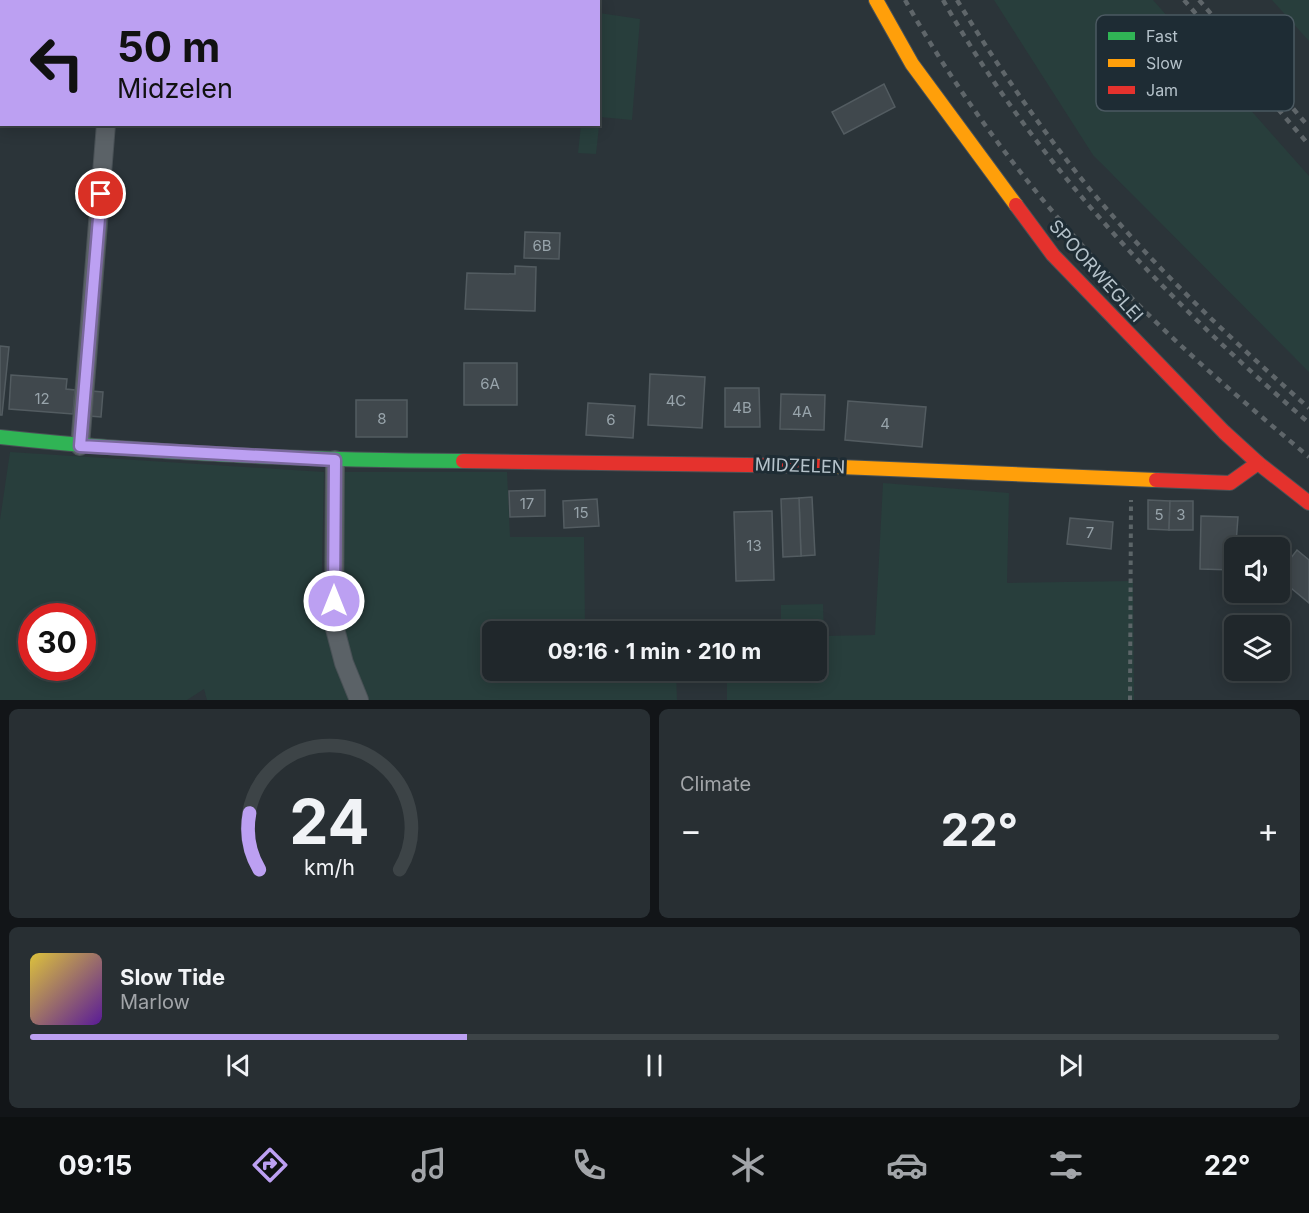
<!DOCTYPE html>
<meta charset="utf-8">
<style>
:root{--surface:#20272b;--page:#282f33;--text:#f1f3f6;--muted:#a2a5a9;--line:#3d4447;--accent:#bca0f2}
body{margin:0;font-family:Inter,sans-serif;background:var(--page);color:var(--text);height:100vh;display:flex;flex-direction:column;font-size:22px;white-space:nowrap}
*{box-sizing:border-box;margin:0}
p{font-size:20px;color:var(--muted)}
.icon{flex:none;width:33px;height:33px;fill:none;stroke:currentColor;stroke-width:2;stroke-linecap:round;stroke-linejoin:round}
.map{position:relative;height:700px;overflow:hidden}
.drawer{display:flex;flex-direction:column;gap:9px;padding:9px;background:#121518;flex:1}
.drawer>*{flex:none}
.banner{position:absolute;left:0px;top:0px;width:600px;height:126px;box-shadow:0 3px 15px #0003,0 0 0 2px var(--line);background:#bca0f2;color:#111;overflow:hidden}
.fabs{position:absolute;left:1224px;top:537px;display:grid;gap:12px}
.fabs a{display:grid;place-items:center;width:66px;height:66px;border-radius:9px;background:var(--surface);box-shadow:0 3px 15px #0003,0 0 0 2px var(--line);font-size:30px}
.speed{position:absolute;left:18px;top:603px;display:flex;gap:12px;font-size:30px;font-weight:700;text-align:center}
.speed>*{display:grid;place-content:center;width:78px;height:78px;border-radius:50%;background:var(--surface);box-shadow:0 3px 15px #0003,0 0 0 2px var(--line);line-height:1}
.speed .limit{border:9px solid #d22;background:#fff;color:#111}
.pin{position:absolute;display:grid;place-items:center;width:51px;height:51px;color:#fff;margin:-26px;border:3px solid #fff;border-radius:50%;box-shadow:0 2px 6px #0007}
.me{position:absolute;width:66px;margin:-33px;rotate:0deg;stroke-linejoin:round;filter:drop-shadow(0 0 4px #0008)}
.turn{display:flex;align-items:center;gap:21px;height:126px;padding:0 18px;font-size:27px}
.turn .icon{width:78px;height:78px;stroke-width:2.5}
.turn b{display:block;font-size:42px;line-height:51px}
.big{font-size:45px;font-weight:700;line-height:1.1}
.drawer .tile{flex:1;display:flex;flex-direction:column;justify-content:center;gap:9px;min-width:0;padding:0 21px;border-radius:9px;background:var(--page)}
.drawer .dial{align-items:center;gap:0}
.dial svg{height:156px;overflow:visible;fill:none;stroke:var(--line);stroke-width:7;stroke-linecap:round;text-anchor:middle}
.dial text{fill:var(--text);stroke:none}
.song{display:flex;align-items:center;gap:18px}
.cover{width:72px;height:72px;border-radius:9px;background:linear-gradient(135deg,hsl(50 70% 55%),hsl(270 70% 35%))}
.played{height:6px;border-radius:3px;background:linear-gradient(90deg,var(--accent) 35%,var(--line) 35%)}
.keys{display:flex;justify-content:space-around;direction:ltr}
.heat{display:flex;justify-content:space-between;align-items:center;font-size:33px;direction:ltr}
.drawer .tiles{flex:1;display:grid;gap:9px;grid-template-columns:1fr 1fr}
.tile:last-child{grid-column:span 2}
.trip{position:absolute;left:482px;top:621px;width:345px;height:60px;border-radius:9px;background:var(--surface);box-shadow:0 3px 15px #0003,0 0 0 2px var(--line);font-weight:700;line-height:60px;text-align:center}
.dock{display:flex;height:96px;justify-content:space-around;align-items:center;background:#0d1011;color:var(--muted)}
.dock .icon{width:42px;height:42px}
.dock .active{color:var(--accent)}
.dock b{font-size:27px;color:var(--text)}
.map>svg:first-child{display:block}
</style>
<div class="map">
<svg width="1309" height="700" viewBox="0 0 1309 700">
<rect width="100%" height="100%" fill="#2b3439"/>
<!-- green -->
<g fill="#283e3c" fill-rule="evenodd">
<polygon points="994,0 1153,0 1309,176 1309,372 1093,155"/>
<polygon points="1272,0 1309,0 1309,41"/>
<polygon points="599,13 640,19 632,120 600,117 596,154 578,153 581,125 598,124"/>
<path d="M10,452L324,472L321,612L339,629L344,472H507L510,537H584L585,631L492,632V670L585,671L586,677L676,671L677,700H207L204,689L187,700H0V520ZM32,616H82V668H32Z"/>
<polygon points="883,483 1009,493 1007,583 1133,581 1134,700 727,700 727,671 816,670 816,632 781,631 781,605 823,604 824,636 875,635"/>
</g>
<!-- building -->
<g fill="#40484d" stroke="#535c61" stroke-width="1.5">
<polygon points="884,84 895,107 844,134 832,112"/>
<polygon points="525,232 560,233 559,259 524,258"/>
<polygon points="515,266 536,267 535,311 465,309 467,273 515,274"/>
<polygon points="0,346 9,347 2,415 0,415"/>
<rect x="464" y="363" width="53" height="42"/>
<polygon points="650,374 705,377 702,428 648,425"/>
<polygon points="11,375 67,379 66,389 75,390 73,414 9,409"/>
<polygon points="725,388 759,388 760,427 725,427"/>
<polygon points="91,391 103,392 101,417 89,416"/>
<polygon points="781,394 825,395 824,430 780,429"/>
<rect x="356" y="400" width="51" height="37"/>
<polygon points="848,401 926,407 922,447 845,440"/>
<polygon points="588,403 635,406 633,438 586,435"/>
<polygon points="545,490 545,516 510,517 509,491"/>
<polygon points="812,497 815,555 801,556 799,498"/>
<polygon points="799,498 801,556 783,557 781,499"/>
<polygon points="597,499 599,526 564,528 563,501"/>
<polygon points="1148,500 1170,501 1169,530 1148,529"/>
<polygon points="1170,501 1193,501 1193,530 1169,530"/>
<polygon points="772,511 774,580 736,581 734,512"/>
<polygon points="1201,516 1238,517 1234,570 1200,569"/>
<polygon points="1070,518 1113,522 1111,549 1067,544"/>
<polygon points="1297,550 1309,560 1309,603 1280,579 1280,572"/>
</g>
<g fill="none" stroke-linecap="round" stroke-linejoin="round">
<!-- street casing -->
<g stroke="#495156" stroke-width="20">
<g id="street">
<polyline points="109,0 109,2"/>
<polyline points="80,446 106,124"/>
<polyline points="335,460 334,625 344,663 359,700"/>
</g>
</g>
<!-- fast casing -->
<g stroke="#495156" stroke-width="16">
<path id="fast" d="M0,437C154,454 308,460 463,461"/>
</g>
<!-- slow casing -->
<g stroke="#495156" stroke-width="16">
<g id="slow">
<polyline points="876,0 912,64 1016,205"/>
<polyline points="816,466 1156,480"/>
</g>
</g>
<!-- jam casing -->
<g stroke="#495156" stroke-width="16">
<g id="jam">
<polyline points="1016,205 1053,255 1224,432 1258,463 1309,503"/>
<polyline points="463,461 816,466"/>
<polyline points="1156,480 1230,483 1258,463"/>
</g>
</g>
<!-- path -->
<polyline stroke="#5c6568" stroke-width="4" stroke-dasharray="4.5 4.5" stroke-linecap="butt" points="1130,700 1131,500"/>
<!-- street -->
<use href="#street" stroke="#5b6267" stroke-width="18"/>
<!-- fast -->
<use href="#fast" stroke="#30b455" stroke-width="14"/>
<!-- slow -->
<use href="#slow" stroke="#ff9f0a" stroke-width="14"/>
<!-- jam -->
<use href="#jam" stroke="#e5322d" stroke-width="14"/>
<!-- rail -->
<g stroke="#5f666a" stroke-width="4.5" stroke-dasharray="6 6" stroke-linecap="butt">
<path d="M905,0C972,119 1060,230 1159,325C1207,371 1258,414 1309,457"/>
<path d="M943,0C1036,164 1167,300 1309,423"/>
<path d="M957,0C990,54 1026,107 1065,158C1136,250 1221,331 1309,408"/>
<polyline points="1184,0 1309,145"/>
<polyline points="1199,0 1309,127"/>
</g>
</g>
<g fill="none" stroke-linecap="round" stroke-linejoin="round">
<!-- route casing -->
<g stroke="#7a689d" stroke-width="15">
<polyline id="route" points="101,194 80,446 335,460 334,601"/>
</g>
<!-- route -->
<use href="#route" stroke="#bca0f2" stroke-width="10"/>
</g>
<g text-anchor="middle" stroke-width="6" stroke-linejoin="round" paint-order="stroke">
<!-- number labels -->
<g font-size="15" fill="#98a4ab">
<text x="542" y="251">6B</text>
<text x="490" y="389">6A</text>
<text x="42" y="404">12</text>
<text x="676" y="406">4C</text>
<text x="742" y="413">4B</text>
<text x="802" y="417">4A</text>
<text x="382" y="424">8</text>
<text x="611" y="425">6</text>
<text x="885" y="429">4</text>
<text x="527" y="509">17</text>
<text x="581" y="518">15</text>
<text x="1159" y="520">5</text>
<text x="1181" y="520">3</text>
<text x="1090" y="538">7</text>
<text x="754" y="551">13</text>
</g>
<!-- street labels -->
<g font-size="18" fill="#b5c2ca" stroke="#1e2c34">
<text transform="translate(1096 271) rotate(48)" y="6">SPOORWEGLEI</text>
<text transform="translate(800 466) rotate(2)" y="6">MIDZELEN</text>
</g>
</g>
<!-- legend -->
<rect x="1096" y="15" width="198" height="96" rx="9" fill="#1e2c34" stroke="#4b5961" stroke-width="1.5"/>
<rect x="1108" y="32" width="27" height="8" fill="#30b455"/>
<rect x="1108" y="59" width="27" height="8" fill="#ff9f0a"/>
<rect x="1108" y="86" width="27" height="8" fill="#e5322d"/>
<g font-size="16" fill="#b5c2ca">
<text x="1146" y="42">Fast</text>
<text x="1146" y="69">Slow</text>
<text x="1146" y="96">Jam</text>
</g>
</svg>
<div class="fabs">
<a><svg class="icon" aria-label="sound" viewBox="0 0 24 24"><path d="M4 9h4l5-4v14l-5-4H4zM17 9q2 3 0 6"/></svg></a>
<a><svg class="icon" aria-label="layers" viewBox="0 0 24 24"><path d="M12 4l9 5-9 5-9-5zM3 14l9 5 9-5"/></svg></a>
</div>
<div class="speed"><div class="limit">30</div></div>
<div class="pin" style="left:101px;top:194px;background:#d93025"><svg class="icon" aria-label="arrive" viewBox="0 0 24 24"><path d="M6 21V4h12l-3 4 3 4H6"/></svg></div>
<svg class="me" style="left:334px;top:601px" viewBox="-20 -20 40 40"><circle r="17" fill="#bca0f2" stroke="#fff" stroke-width="3"/><path d="M0-11L8 9 0 5-8 9z" fill="#fff"/></svg>
<div class="trip">09:16 · 1 min · 210 m</div>
<div class="banner">
<div class="turn"><svg class="icon" aria-label="left" viewBox="0 0 24 24"><path d="M17 20v-9H6M10 6l-5 5 5 5"/></svg><div><b>50 m</b>Midzelen</div></div>
</div>
</div>
<section class="drawer">
<div class="tiles">
<div class="tile dial"><svg viewBox="0 0 100 80">
<path d="M14 69A42 42 0 1 1 86 69"/>
<path d="M14 69A42 42 0 0 1 9 40" stroke="#bca0f2"/>
<text x="50" y="56" font-size="32" font-weight="700">24</text>
<text x="50" y="72" font-size="11">km/h</text>
</svg></div>
<div class="tile"><p>Climate</p>
<div class="heat"><a>−</a><b class="big">22°</b><a>+</a></div>
</div>
<div class="tile">
<div class="song"><i class="cover"></i><div><b>Slow Tide</b><p>Marlow</p></div></div>
<div class="played"></div>
<div class="keys"><svg class="icon" aria-label="previous" viewBox="0 0 24 24"><path d="M18 5L8 12l10 7zM5 5v14"/></svg><svg class="icon" aria-label="pause" viewBox="0 0 24 24"><path d="M8 5v14M16 5v14"/></svg><svg class="icon" aria-label="next" viewBox="0 0 24 24"><path d="M6 5l10 7-10 7zM19 5v14"/></svg></div>
</div>
</div>
</section>
<nav class="dock">
<b>09:15</b>
<svg class="icon active" aria-label="directions" viewBox="0 0 24 24"><path d="M12 3l9 9-9 9-9-9zM9 14v-3h6M13 9l2 2-2 2"/></svg>
<svg class="icon" aria-label="music" viewBox="0 0 24 24"><path d="M9 18V5l10-2v13"/><circle cx="6" cy="18" r="3"/><circle cx="16" cy="16" r="3"/></svg>
<svg class="icon" aria-label="phone" viewBox="0 0 24 24"><path d="M5 4h4l2 5-3 2q2 4 5 5l2-3 5 2v4C11 20 4 13 5 4z"/></svg>
<svg class="icon" aria-label="climate" viewBox="0 0 24 24"><path d="M12 3v18M4 7l16 10M4 17L20 7"/></svg>
<svg class="icon" aria-label="car" viewBox="0 0 24 24"><path d="M5 17H2v-5l4-1 3-4h7l3 4 3 1v5h-3M9 17h6M6 11h13"/><circle cx="7" cy="17" r="2"/><circle cx="17" cy="17" r="2"/></svg>
<svg class="icon" aria-label="filters" viewBox="0 0 24 24"><path d="M4 7h16M4 17h16"/><circle cx="9" cy="7" r="2"/><circle cx="15" cy="17" r="2"/></svg>
<b>22°</b>
</nav>
